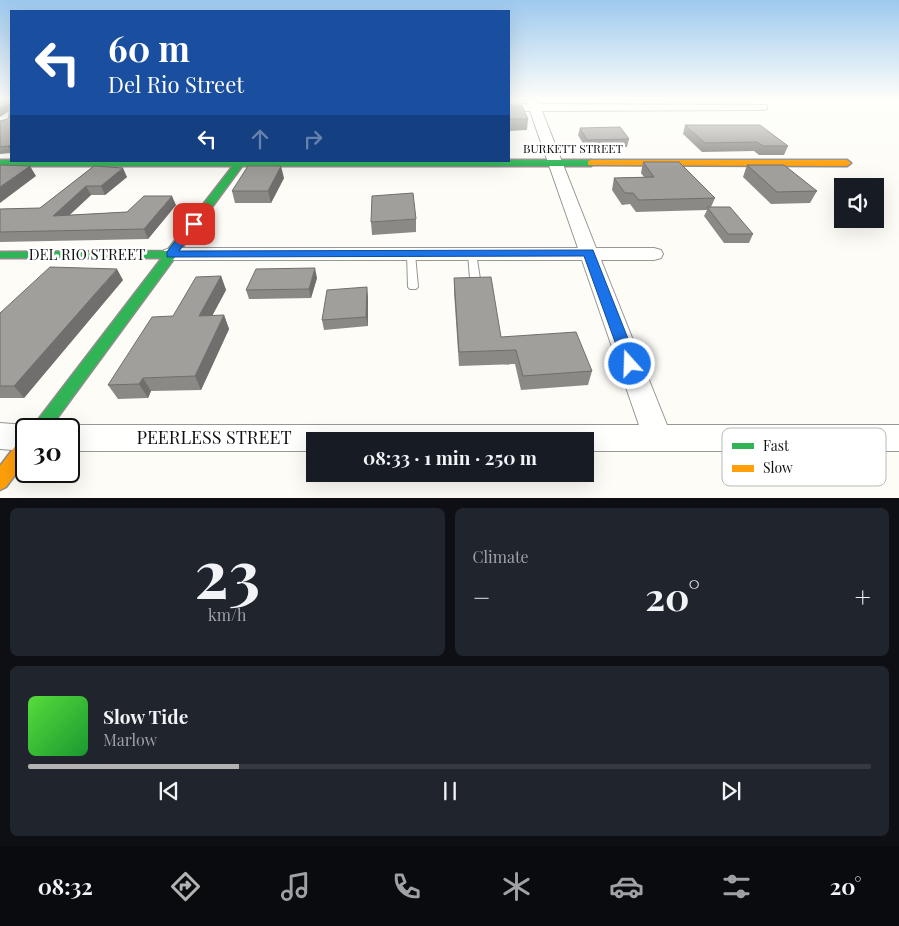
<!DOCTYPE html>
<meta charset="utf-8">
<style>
:root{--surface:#171b24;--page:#20242c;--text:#f1f3f6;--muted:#9ea1a6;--line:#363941;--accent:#b2b2b3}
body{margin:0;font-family:"Playfair Display",serif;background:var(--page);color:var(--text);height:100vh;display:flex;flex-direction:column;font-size:19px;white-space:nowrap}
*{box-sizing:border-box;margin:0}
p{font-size:16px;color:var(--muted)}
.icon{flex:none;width:28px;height:28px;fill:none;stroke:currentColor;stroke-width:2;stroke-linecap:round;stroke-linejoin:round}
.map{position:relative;height:498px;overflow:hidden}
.drawer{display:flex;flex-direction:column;gap:10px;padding:10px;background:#0d0f14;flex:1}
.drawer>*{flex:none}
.top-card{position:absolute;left:10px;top:10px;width:500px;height:152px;border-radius:0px;box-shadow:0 5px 20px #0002;background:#1a4fa0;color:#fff;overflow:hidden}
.controls{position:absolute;left:834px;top:178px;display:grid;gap:10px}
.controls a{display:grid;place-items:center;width:50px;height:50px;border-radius:0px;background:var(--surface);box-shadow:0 5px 20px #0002;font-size:25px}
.speed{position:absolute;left:15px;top:418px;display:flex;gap:10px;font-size:25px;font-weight:700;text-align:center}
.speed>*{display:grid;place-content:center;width:65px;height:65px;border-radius:50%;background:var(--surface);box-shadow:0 5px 20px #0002;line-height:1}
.speed .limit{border:2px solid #111;border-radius:8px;background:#fff;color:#111}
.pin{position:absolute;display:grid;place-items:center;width:42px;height:42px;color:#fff;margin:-21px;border-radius:10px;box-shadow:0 2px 8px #0006}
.me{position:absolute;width:55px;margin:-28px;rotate:340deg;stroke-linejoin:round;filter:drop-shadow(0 0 4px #0008)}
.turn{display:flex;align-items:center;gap:18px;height:105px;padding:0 15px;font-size:22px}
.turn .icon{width:65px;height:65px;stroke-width:2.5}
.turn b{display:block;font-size:35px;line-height:42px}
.lanes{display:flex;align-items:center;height:48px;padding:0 15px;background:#0003;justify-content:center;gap:25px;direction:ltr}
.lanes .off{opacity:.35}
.big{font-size:38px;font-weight:700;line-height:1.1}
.drawer .card{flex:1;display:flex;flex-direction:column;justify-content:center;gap:8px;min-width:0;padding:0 18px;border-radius:8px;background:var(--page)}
.drawer .dial{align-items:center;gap:0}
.dial b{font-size:65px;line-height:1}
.song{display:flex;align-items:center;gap:15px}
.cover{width:60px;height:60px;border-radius:8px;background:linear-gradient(135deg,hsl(110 70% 55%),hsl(130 70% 35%))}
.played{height:5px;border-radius:2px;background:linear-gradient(90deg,var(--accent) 25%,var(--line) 25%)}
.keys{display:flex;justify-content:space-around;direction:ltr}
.heat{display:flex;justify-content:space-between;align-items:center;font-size:28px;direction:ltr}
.drawer .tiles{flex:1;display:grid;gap:10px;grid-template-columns:1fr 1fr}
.card:last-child{grid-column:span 2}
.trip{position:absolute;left:306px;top:432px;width:288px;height:50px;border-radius:0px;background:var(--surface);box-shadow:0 5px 20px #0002;font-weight:700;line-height:50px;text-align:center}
.tabs{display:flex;height:80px;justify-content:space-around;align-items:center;background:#090b0e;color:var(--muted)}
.tabs .icon{width:35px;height:35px}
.tabs .on{color:var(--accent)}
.tabs b{font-size:22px;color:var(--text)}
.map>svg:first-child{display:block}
</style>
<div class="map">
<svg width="899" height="499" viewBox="0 0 899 499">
<rect width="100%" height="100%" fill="#fdfcf7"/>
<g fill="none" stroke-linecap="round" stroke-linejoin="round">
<!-- lane casing -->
<g stroke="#979795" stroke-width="2">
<g id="lane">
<polygon points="472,250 476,253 480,279 475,282 470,279 468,253"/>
<polygon points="411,251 415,254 418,287 416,289 410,289 408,287 407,254"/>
</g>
</g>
<!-- street casing -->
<g stroke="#979795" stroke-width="2">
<g id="street">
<polygon points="526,98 536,98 539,104 767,105 767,109 763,110 542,111 596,248 654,248 661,250 663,254 661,258 654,260 601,260 667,425 899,425 899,451 585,451 585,441 315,441 315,451 69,451 69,429 59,429 69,425 639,425 582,260 171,260 164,258 162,254 164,250 171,248 578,248 530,111 509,111 509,105 528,104"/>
<polygon points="0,423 26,425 36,429 26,429 26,451 0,449"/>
</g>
</g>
<!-- fast casing -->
<g stroke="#8e8d8b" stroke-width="3">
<polygon id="fast" points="0,160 591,160 595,163 591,166 242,166 49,429 31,429 162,258 0,258 0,252 167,251 233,166 0,166"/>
</g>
<!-- slow casing -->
<g stroke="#8e8d8b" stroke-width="3">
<g id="slow">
<polygon points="591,160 847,160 851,163 847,166 588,165 588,161"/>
<polygon points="26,438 26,460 6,487 0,490 0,466 20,440"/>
</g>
</g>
<!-- lane -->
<use href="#lane" fill="#fffffe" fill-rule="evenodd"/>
<!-- street -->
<use href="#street" fill="#fffffe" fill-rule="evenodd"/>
<!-- fast -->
<use href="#fast" fill="#30b455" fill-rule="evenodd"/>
<!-- slow -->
<use href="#slow" fill="#ff9f0a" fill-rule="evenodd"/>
</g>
<!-- wall -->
<g fill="#8a8986">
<polygon points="11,98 11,153 0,154 0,121 8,119"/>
<polygon points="509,106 528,119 527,130 509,131"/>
<polygon points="685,125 788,146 784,155 759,155 754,151 702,152 683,134"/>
<polygon points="580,128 629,139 627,147 585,147 578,135"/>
<polygon points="643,162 715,198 711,207 753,234 749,243 724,243 704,216 707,210 636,212 630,204 622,205 612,190 614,178 644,177 641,173"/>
<polygon points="747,165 817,191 810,203 771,204 743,177"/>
<polygon points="94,166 127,177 105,195 91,195 69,215 127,212 176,205 148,239 0,242 0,209 40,208"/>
<polygon points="284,178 271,203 235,203 232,191"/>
<polygon points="416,219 416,232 372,235 371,222"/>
<polygon points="221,276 226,290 212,316 224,315 229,329 201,390 151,391 148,398 118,399 108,385 173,316"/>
<polygon points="317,278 311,298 249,299 246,290"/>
<polygon points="454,278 501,337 592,371 588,385 521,390 515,364 459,366 454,292"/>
<polygon points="123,280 24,398 0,398 0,313"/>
<polygon points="368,296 368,326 324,330 322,320"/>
</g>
<!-- shaded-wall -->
<g fill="#716f6d">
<polygon points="11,103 11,110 0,117 0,109"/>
<polygon points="11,145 11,152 8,146"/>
<polygon points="30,166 36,176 0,203 0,187"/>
<polygon points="281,166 284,178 271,203 268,191"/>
<polygon points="123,168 127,177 105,195 101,186"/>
<polygon points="86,186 91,195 58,226 53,216"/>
<polygon points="172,196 176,205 148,239 144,229"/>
<polygon points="315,268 317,278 311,298 309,289"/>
<polygon points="117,269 123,280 24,398 14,386"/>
<polygon points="221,276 226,290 205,329 199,316"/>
<polygon points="367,287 368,296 368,326 366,317"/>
<polygon points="224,315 229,329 201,390 195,376"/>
<polygon points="143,378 151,391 148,398 139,384"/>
</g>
<!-- building -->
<g fill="#a19f9c" stroke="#716f6d">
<polygon points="0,98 11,98 11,103 0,109"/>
<polygon points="509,106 522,106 528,119 509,119"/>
<polygon points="10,109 11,109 11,145 8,146 0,147 0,121 8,119"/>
<polygon points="685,125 760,125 788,146 763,146 757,142 705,143"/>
<polygon points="620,127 629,139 587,140 580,128"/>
<polygon points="643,162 679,162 715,198 639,200 633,193 625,193 614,178 654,177"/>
<polygon points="0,165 30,166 0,187"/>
<polygon points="747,165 784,165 817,191 777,192"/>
<polygon points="94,166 123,168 101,186 86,186 53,216 127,212 144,196 172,196 144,229 0,232 0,209 40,208"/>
<polygon points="248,166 281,166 268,191 232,191"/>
<polygon points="413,193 416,219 371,222 372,196"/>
<polygon points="707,207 730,207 753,234 728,234"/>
<polygon points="50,267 117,269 14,386 0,386 0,313"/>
<polygon points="315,268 309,289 246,290 256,269"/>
<polygon points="221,276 199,316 224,315 195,376 143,378 139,384 108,385 152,317 173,316 196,277"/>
<polygon points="491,277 501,337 576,332 592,371 523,376 516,350 459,352 454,278"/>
<polygon points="367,287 366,317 322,320 327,290"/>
</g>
<!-- sky -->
<linearGradient id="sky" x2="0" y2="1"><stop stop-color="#9dc9ee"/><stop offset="0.59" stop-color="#fefefb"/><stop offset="1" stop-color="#fefefb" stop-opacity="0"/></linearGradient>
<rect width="899" height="167" fill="url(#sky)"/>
<!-- route -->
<polygon fill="#1a73e8" stroke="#114b97" points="194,221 199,224 179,251 593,250 638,364 636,368 625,368 623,364 584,256 167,257 167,252 190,222"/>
<g text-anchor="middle" stroke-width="5" stroke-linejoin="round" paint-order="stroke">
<!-- far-street labels -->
<g font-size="12" fill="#111" stroke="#fff">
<text x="573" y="153">BURKETT STREET</text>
</g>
<!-- street labels -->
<g font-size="15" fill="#111" stroke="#fff">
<text x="87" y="260">DEL RIO STREET</text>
</g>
<!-- near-street labels -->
<g font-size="18" fill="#111" stroke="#fff">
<text x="214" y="444">PEERLESS STREET</text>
</g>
</g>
<!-- legend -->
<rect x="722" y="428" width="164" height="58" rx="8" fill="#fff" stroke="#b8b8b8" stroke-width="1"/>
<rect x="732" y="443" width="22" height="6" fill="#30b455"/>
<rect x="732" y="465" width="22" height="7" fill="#ff9f0a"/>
<g font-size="14" fill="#111">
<text x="763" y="451">Fast</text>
<text x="763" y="473">Slow</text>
</g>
</svg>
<div class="controls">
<a><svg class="icon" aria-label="sound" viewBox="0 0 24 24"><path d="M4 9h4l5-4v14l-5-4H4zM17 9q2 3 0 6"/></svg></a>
</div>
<div class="speed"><div class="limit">30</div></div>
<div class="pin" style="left:194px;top:224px;background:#d93025"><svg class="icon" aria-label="arrive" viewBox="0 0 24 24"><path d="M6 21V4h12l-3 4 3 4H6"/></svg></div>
<svg class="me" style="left:630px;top:364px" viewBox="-20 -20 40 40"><circle r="17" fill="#1a73e8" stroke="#fff" stroke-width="3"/><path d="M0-11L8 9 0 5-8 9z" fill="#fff"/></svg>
<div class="trip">08:33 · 1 min · 250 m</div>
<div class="top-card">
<div class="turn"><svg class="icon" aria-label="left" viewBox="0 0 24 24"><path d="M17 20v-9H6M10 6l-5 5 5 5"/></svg><div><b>60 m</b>Del Rio Street</div></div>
<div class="lanes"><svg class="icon" aria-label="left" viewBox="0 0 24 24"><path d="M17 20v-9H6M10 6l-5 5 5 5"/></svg><svg class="icon off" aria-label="ahead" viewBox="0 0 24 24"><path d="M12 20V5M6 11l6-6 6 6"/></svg><svg class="icon off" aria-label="right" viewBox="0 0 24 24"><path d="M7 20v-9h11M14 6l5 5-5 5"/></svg></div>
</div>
</div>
<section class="drawer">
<div class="tiles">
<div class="card dial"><b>23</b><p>km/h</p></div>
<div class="card"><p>Climate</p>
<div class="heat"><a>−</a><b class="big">20°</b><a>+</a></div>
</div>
<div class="card">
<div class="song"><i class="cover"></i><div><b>Slow Tide</b><p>Marlow</p></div></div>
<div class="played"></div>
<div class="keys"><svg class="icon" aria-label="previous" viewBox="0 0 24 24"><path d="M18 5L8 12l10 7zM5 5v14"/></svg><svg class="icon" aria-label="pause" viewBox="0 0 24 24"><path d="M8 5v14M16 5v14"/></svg><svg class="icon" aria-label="next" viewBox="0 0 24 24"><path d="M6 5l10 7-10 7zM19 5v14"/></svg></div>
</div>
</div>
</section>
<nav class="tabs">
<b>08:32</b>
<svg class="icon on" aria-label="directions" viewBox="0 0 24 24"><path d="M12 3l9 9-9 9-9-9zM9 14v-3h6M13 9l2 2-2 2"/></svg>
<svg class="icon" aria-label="music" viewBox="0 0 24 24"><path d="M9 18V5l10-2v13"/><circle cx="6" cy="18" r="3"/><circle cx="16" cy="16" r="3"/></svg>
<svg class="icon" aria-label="phone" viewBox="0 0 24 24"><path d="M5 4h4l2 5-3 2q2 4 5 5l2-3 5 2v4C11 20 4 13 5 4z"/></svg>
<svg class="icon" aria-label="climate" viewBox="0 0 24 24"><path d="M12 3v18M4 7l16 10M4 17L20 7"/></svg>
<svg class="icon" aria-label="car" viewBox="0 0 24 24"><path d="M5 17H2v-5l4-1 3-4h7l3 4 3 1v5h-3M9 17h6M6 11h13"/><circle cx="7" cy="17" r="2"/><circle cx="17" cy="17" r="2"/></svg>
<svg class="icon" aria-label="filters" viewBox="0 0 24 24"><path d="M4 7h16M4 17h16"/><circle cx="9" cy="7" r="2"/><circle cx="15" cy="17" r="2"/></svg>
<b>20°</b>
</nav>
